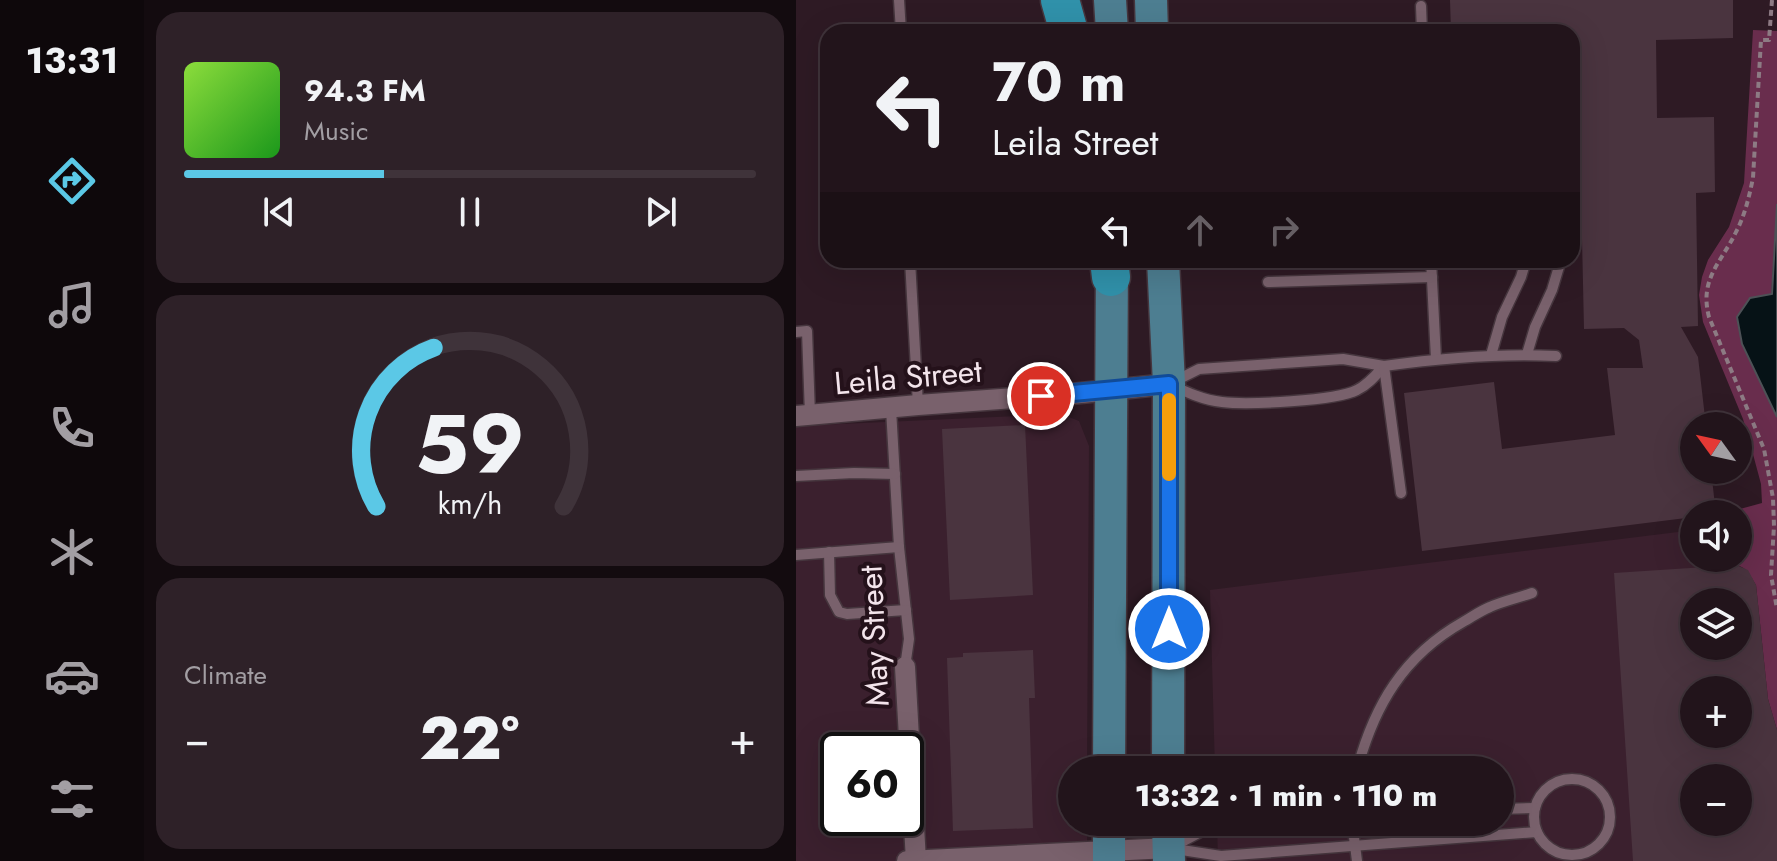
<!DOCTYPE html>
<meta charset="utf-8">
<style>
:root{--surface:#22141b;--page:#2e2128;--text:#f1f3f6;--muted:#a29ea3;--line:#3f333a;--accent:#5bc8e6}
body{margin:0;font-family:Jost,sans-serif;background:var(--page);color:var(--text);height:100vh;display:flex;flex-direction:column;font-size:30px;white-space:nowrap}
*{box-sizing:border-box;margin:0}
p{font-size:26px;color:var(--muted)}
.icon{flex:none;width:44px;height:44px;fill:none;stroke:currentColor;stroke-width:2;stroke-linecap:round;stroke-linejoin:round}
.map{position:relative;flex:1;overflow:hidden}
.sheet{display:flex;flex-direction:column;gap:12px;padding:12px;background:#130b0f;width:652px}
.sheet>*{flex:none}
.banner{position:absolute;left:24px;top:24px;width:760px;height:244px;border-radius:24px;box-shadow:0 8px 32px #0002,0 0 0 2px var(--line);background:#22141b;color:var(--text);overflow:hidden}
.needle{width:52px;rotate:303deg}
.controls{position:absolute;left:884px;top:412px;display:grid;gap:16px}
.controls a{display:grid;place-items:center;width:72px;height:72px;border-radius:50%;background:var(--surface);box-shadow:0 8px 32px #0002,0 0 0 2px var(--line);font-size:40px}
.speed{position:absolute;left:24px;top:732px;display:flex;gap:16px;font-size:40px;font-weight:700;text-align:center}
.speed>*{display:grid;place-content:center;width:104px;height:104px;border-radius:50%;background:var(--surface);box-shadow:0 8px 32px #0002,0 0 0 2px var(--line);line-height:1}
.speed .limit{border:4px solid #111;border-radius:12px;background:#fff;color:#111}
.pin{position:absolute;display:grid;place-items:center;width:68px;height:68px;color:#fff;margin:-34px;border:4px solid #fff;border-radius:50%;box-shadow:0 2px 8px #0007}
.me{position:absolute;width:88px;margin:-44px;rotate:0deg;stroke-linejoin:round;filter:drop-shadow(0 0 6px #0008)}
.turn{display:flex;align-items:center;gap:28px;height:168px;padding:0 40px;font-size:36px}
.turn .icon{width:104px;height:104px;stroke-width:2.5}
.turn b{display:block;font-size:56px;line-height:68px}
.lanes{display:flex;align-items:center;height:76px;padding:0 40px;background:#0003;justify-content:center;gap:40px;direction:ltr}
.lanes .off{opacity:.35}
.big{font-size:60px;font-weight:800;line-height:1.1}
.sheet .tile{flex:1;display:flex;flex-direction:column;justify-content:center;gap:12px;min-width:0;padding:0 28px;border-radius:24px;background:var(--page)}
.sheet .dial{align-items:center;gap:0}
.dial svg{height:208px;overflow:visible;fill:none;stroke:var(--line);stroke-width:7;stroke-linecap:round;text-anchor:middle}
.dial text{fill:var(--text);stroke:none}
.song{display:flex;align-items:center;gap:24px}
.cover{width:96px;height:96px;border-radius:12px;background:linear-gradient(135deg,hsl(90 70% 55%),hsl(120 70% 35%))}
.played{height:8px;border-radius:4px;background:linear-gradient(90deg,var(--accent) 35%,var(--line) 35%)}
.keys{display:flex;justify-content:space-around;direction:ltr}
.heat{display:flex;justify-content:space-between;align-items:center;font-size:44px;direction:ltr}
.trip{position:absolute;left:262px;top:756px;width:456px;height:80px;border-radius:40px;background:var(--surface);box-shadow:0 8px 32px #0002,0 0 0 2px var(--line);font-weight:800;line-height:80px;text-align:center}
main{display:flex;flex:1;min-height:0}
.tabs{display:flex;flex-direction:column;width:144px;justify-content:space-around;align-items:center;background:#0e080b;color:var(--muted)}
.tabs .icon{width:56px;height:56px}
.tabs .current{color:var(--accent)}
.tabs b{font-size:36px;color:var(--text)}
.map>svg:first-child{display:block}
</style>
<main>
<nav class="tabs">
<b>13:31</b>
<svg class="icon current" aria-label="directions" viewBox="0 0 24 24"><path d="M12 3l9 9-9 9-9-9zM9 14v-3h6M13 9l2 2-2 2"/></svg>
<svg class="icon" aria-label="music" viewBox="0 0 24 24"><path d="M9 18V5l10-2v13"/><circle cx="6" cy="18" r="3"/><circle cx="16" cy="16" r="3"/></svg>
<svg class="icon" aria-label="phone" viewBox="0 0 24 24"><path d="M5 4h4l2 5-3 2q2 4 5 5l2-3 5 2v4C11 20 4 13 5 4z"/></svg>
<svg class="icon" aria-label="climate" viewBox="0 0 24 24"><path d="M12 3v18M4 7l16 10M4 17L20 7"/></svg>
<svg class="icon" aria-label="car" viewBox="0 0 24 24"><path d="M5 17H2v-5l4-1 3-4h7l3 4 3 1v5h-3M9 17h6M6 11h13"/><circle cx="7" cy="17" r="2"/><circle cx="17" cy="17" r="2"/></svg>
<svg class="icon" aria-label="filters" viewBox="0 0 24 24"><path d="M4 7h16M4 17h16"/><circle cx="9" cy="7" r="2"/><circle cx="15" cy="17" r="2"/></svg>
</nav>
<section class="sheet">
<div class="tile">
<div class="song"><i class="cover"></i><div><b>94.3 FM</b><p>Music</p></div></div>
<div class="played"></div>
<div class="keys"><svg class="icon" aria-label="previous" viewBox="0 0 24 24"><path d="M18 5L8 12l10 7zM5 5v14"/></svg><svg class="icon" aria-label="pause" viewBox="0 0 24 24"><path d="M8 5v14M16 5v14"/></svg><svg class="icon" aria-label="next" viewBox="0 0 24 24"><path d="M6 5l10 7-10 7zM19 5v14"/></svg></div>
</div>
<div class="tile dial"><svg viewBox="0 0 100 80">
<path d="M14 69A42 42 0 1 1 86 69"/>
<path d="M14 69A42 42 0 0 1 36 8" stroke="#5bc8e6"/>
<text x="50" y="56" font-size="32" font-weight="700">59</text>
<text x="50" y="72" font-size="11">km/h</text>
</svg></div>
<div class="tile"><p>Climate</p>
<div class="heat"><a>−</a><b class="big">22°</b><a>+</a></div>
</div>
</section>
<div class="map">
<svg width="981" height="861" viewBox="0 0 981 861">
<rect width="100%" height="100%" fill="#2e1a24"/>
<!-- built -->
<g fill="#3b202e" fill-rule="evenodd">
<path d="M265,414L283,421L293,446L291,770H276V822H291V861H0V426ZM42,750H110V818H42Z"/>
<path d="M898,530V558H931L932,565H940L952,570L960,585L972,699L981,730V861H422L421,822H704V770H419L414,590ZM898,602H942V646H898ZM898,690H942V734H898ZM898,778H942V822H898Z"/>
</g>
<!-- green -->
<path fill="#692d4d" d="M957,30L981,31V204L969,390L981,417V730L972,699L960,585C952,571 949,564 932,565L931,558H942V518L944,509L966,503L965,484L954,443L947,419L907,322L903,295L906,277L912,260L933,227L948,183Z"/>
<!-- water -->
<polygon fill="#061216" stroke="#4d5156" stroke-width="2" points="981,204 981,417 946,344 941,317 954,298 976,294"/>
<!-- building -->
<g fill="#4a343f" fill-rule="evenodd">
<polygon points="654,0 937,0 937,38 860,40 861,118 918,117 919,192 900,193 902,326 885,327 902,357 910,426 898,426 898,470 915,470 920,514 898,514 898,517 626,551 608,393 698,382 706,449 819,435 811,368 847,368 843,340 828,328 788,329 785,193 776,193 776,32 655,32"/>
<polygon points="229,425 237,595 154,600 146,429"/>
<path d="M940,565L952,570L960,585L972,699L981,730V861H837L818,573ZM898,602H942V646H898ZM898,690H942V734H898ZM898,778H942V822H898Z"/>
<polygon points="237,650 239,698 233,698 237,828 157,831 151,658 167,657 167,653"/>
</g>
<g fill="none" stroke-linecap="round" stroke-linejoin="round">
<!-- lane casing -->
<g stroke="#46363e" stroke-width="13">
<g id="lane">
<polyline points="103,0 105,32"/>
<polyline points="625,6 626,32"/>
<polyline points="114,260 122,405"/>
<polyline points="635,260 640,359"/>
<polyline points="472,282 636,277"/>
<polyline points="0,332 11,331 14,415"/>
<polyline points="731,354 739,327 756,290 765,260"/>
<polyline points="695,355 706,317 725,277 730,260"/>
<path d="M547,359L588,366C580,375 572,385 561,390C540,401 451,405 426,402C407,400 390,392 373,384L403,369Z"/>
<polyline points="95,409 103,547 113,639 109,667"/>
<polyline points="0,476 58,473 99,474"/>
<path d="M605,493L588,366C646,358 702,353 760,356"/>
<polyline points="33,552 34,595 43,612 51,614 110,610"/>
<polyline points="0,555 103,547"/>
<path d="M561,770C578,706 607,656 667,622C676,617 684,611 694,607C707,601 722,598 736,593"/>
<circle cx="776" cy="817" r="38"/>
<polyline points="704,809 739,808"/>
<polyline points="556,822 561,861"/>
<polyline points="378,846 423,822"/>
<polyline points="379,849 425,856 741,832"/>
</g>
</g>
<!-- street casing -->
<g stroke="#46363e" stroke-width="23">
<g id="street">
<polyline points="0,416 122,405 275,394 373,384"/>
<polyline points="109,667 120,861"/>
<polyline points="111,861 373,848"/>
</g>
</g>
<!-- primary casing -->
<g stroke="#46363e" stroke-width="35">
<g id="primary">
<polyline points="314,0 316,32"/>
<polyline points="355,0 356,32"/>
<polyline points="367,260 373,384 372,770"/>
<polyline points="313,770 316,260"/>
<polyline points="313,822 313,861"/>
<polyline points="372,822 373,861"/>
</g>
</g>
<!-- highway casing -->
<g stroke="#46363e" stroke-width="41">
<g id="highway">
<polyline points="264,0 273,32"/>
<polyline points="313,260 315,277"/>
</g>
</g>
<!-- path -->
<path stroke="#8d7b84" stroke-width="4" stroke-dasharray="6 4" stroke-linecap="butt" d="M976,0L973,40H965L957,178C953,197 949,215 940,232C925,263 903,279 913,317L968,449L977,498L978,526L975,575L981,609"/>
<!-- lane -->
<use href="#lane" stroke="#79616c" stroke-width="10"/>
<!-- street -->
<use href="#street" stroke="#79616c" stroke-width="20"/>
<!-- primary -->
<use href="#primary" stroke="#4d7e91" stroke-width="32"/>
<!-- highway -->
<use href="#highway" stroke="#3091aa" stroke-width="38"/>
</g>
<g fill="none" stroke-linecap="round" stroke-linejoin="round">
<!-- route casing -->
<g stroke="#114b97" stroke-width="20">
<polyline id="route" points="245,396 373,384 373,629"/>
</g>
<!-- route -->
<use href="#route" stroke="#1a73e8" stroke-width="14"/>
<!-- slow -->
<polyline stroke="#f59e0b" stroke-width="14" points="373,474 373,400"/>
</g>
<g text-anchor="middle" stroke-width="8" stroke-linejoin="round" paint-order="stroke">
<!-- street labels -->
<g font-size="32" fill="#f3e4eb" stroke="#24111a">
<text transform="translate(112 377) rotate(-5)" y="11">Leila Street</text>
<text transform="translate(78 636) rotate(-93)" y="11">May Street</text>
</g>
</g>
</svg>
<div class="controls">
<a><svg class="needle" viewBox="-14 -14 28 28"><path d="M0-13l5 13h-10z" fill="#e53935"/><path d="M0 13l5-13h-10z" fill="#a29ea3"/></svg></a>
<a><svg class="icon" aria-label="sound" viewBox="0 0 24 24"><path d="M4 9h4l5-4v14l-5-4H4zM17 9q2 3 0 6"/></svg></a>
<a><svg class="icon" aria-label="layers" viewBox="0 0 24 24"><path d="M12 4l9 5-9 5-9-5zM3 14l9 5 9-5"/></svg></a>
<a>+</a>
<a>−</a>
</div>
<div class="speed"><div class="limit">60</div></div>
<div class="pin" style="left:245px;top:396px;background:#d93025"><svg class="icon" aria-label="arrive" viewBox="0 0 24 24"><path d="M6 21V4h12l-3 4 3 4H6"/></svg></div>
<svg class="me" style="left:373px;top:629px" viewBox="-20 -20 40 40"><circle r="17" fill="#1a73e8" stroke="#fff" stroke-width="3"/><path d="M0-11L8 9 0 5-8 9z" fill="#fff"/></svg>
<div class="trip">13:32 · 1 min · 110 m</div>
<div class="banner">
<div class="turn"><svg class="icon" aria-label="left" viewBox="0 0 24 24"><path d="M17 20v-9H6M10 6l-5 5 5 5"/></svg><div><b>70 m</b>Leila Street</div></div>
<div class="lanes"><svg class="icon" aria-label="left" viewBox="0 0 24 24"><path d="M17 20v-9H6M10 6l-5 5 5 5"/></svg><svg class="icon off" aria-label="ahead" viewBox="0 0 24 24"><path d="M12 20V5M6 11l6-6 6 6"/></svg><svg class="icon off" aria-label="right" viewBox="0 0 24 24"><path d="M7 20v-9h11M14 6l5 5-5 5"/></svg></div>
</div>
</div>
</main>
